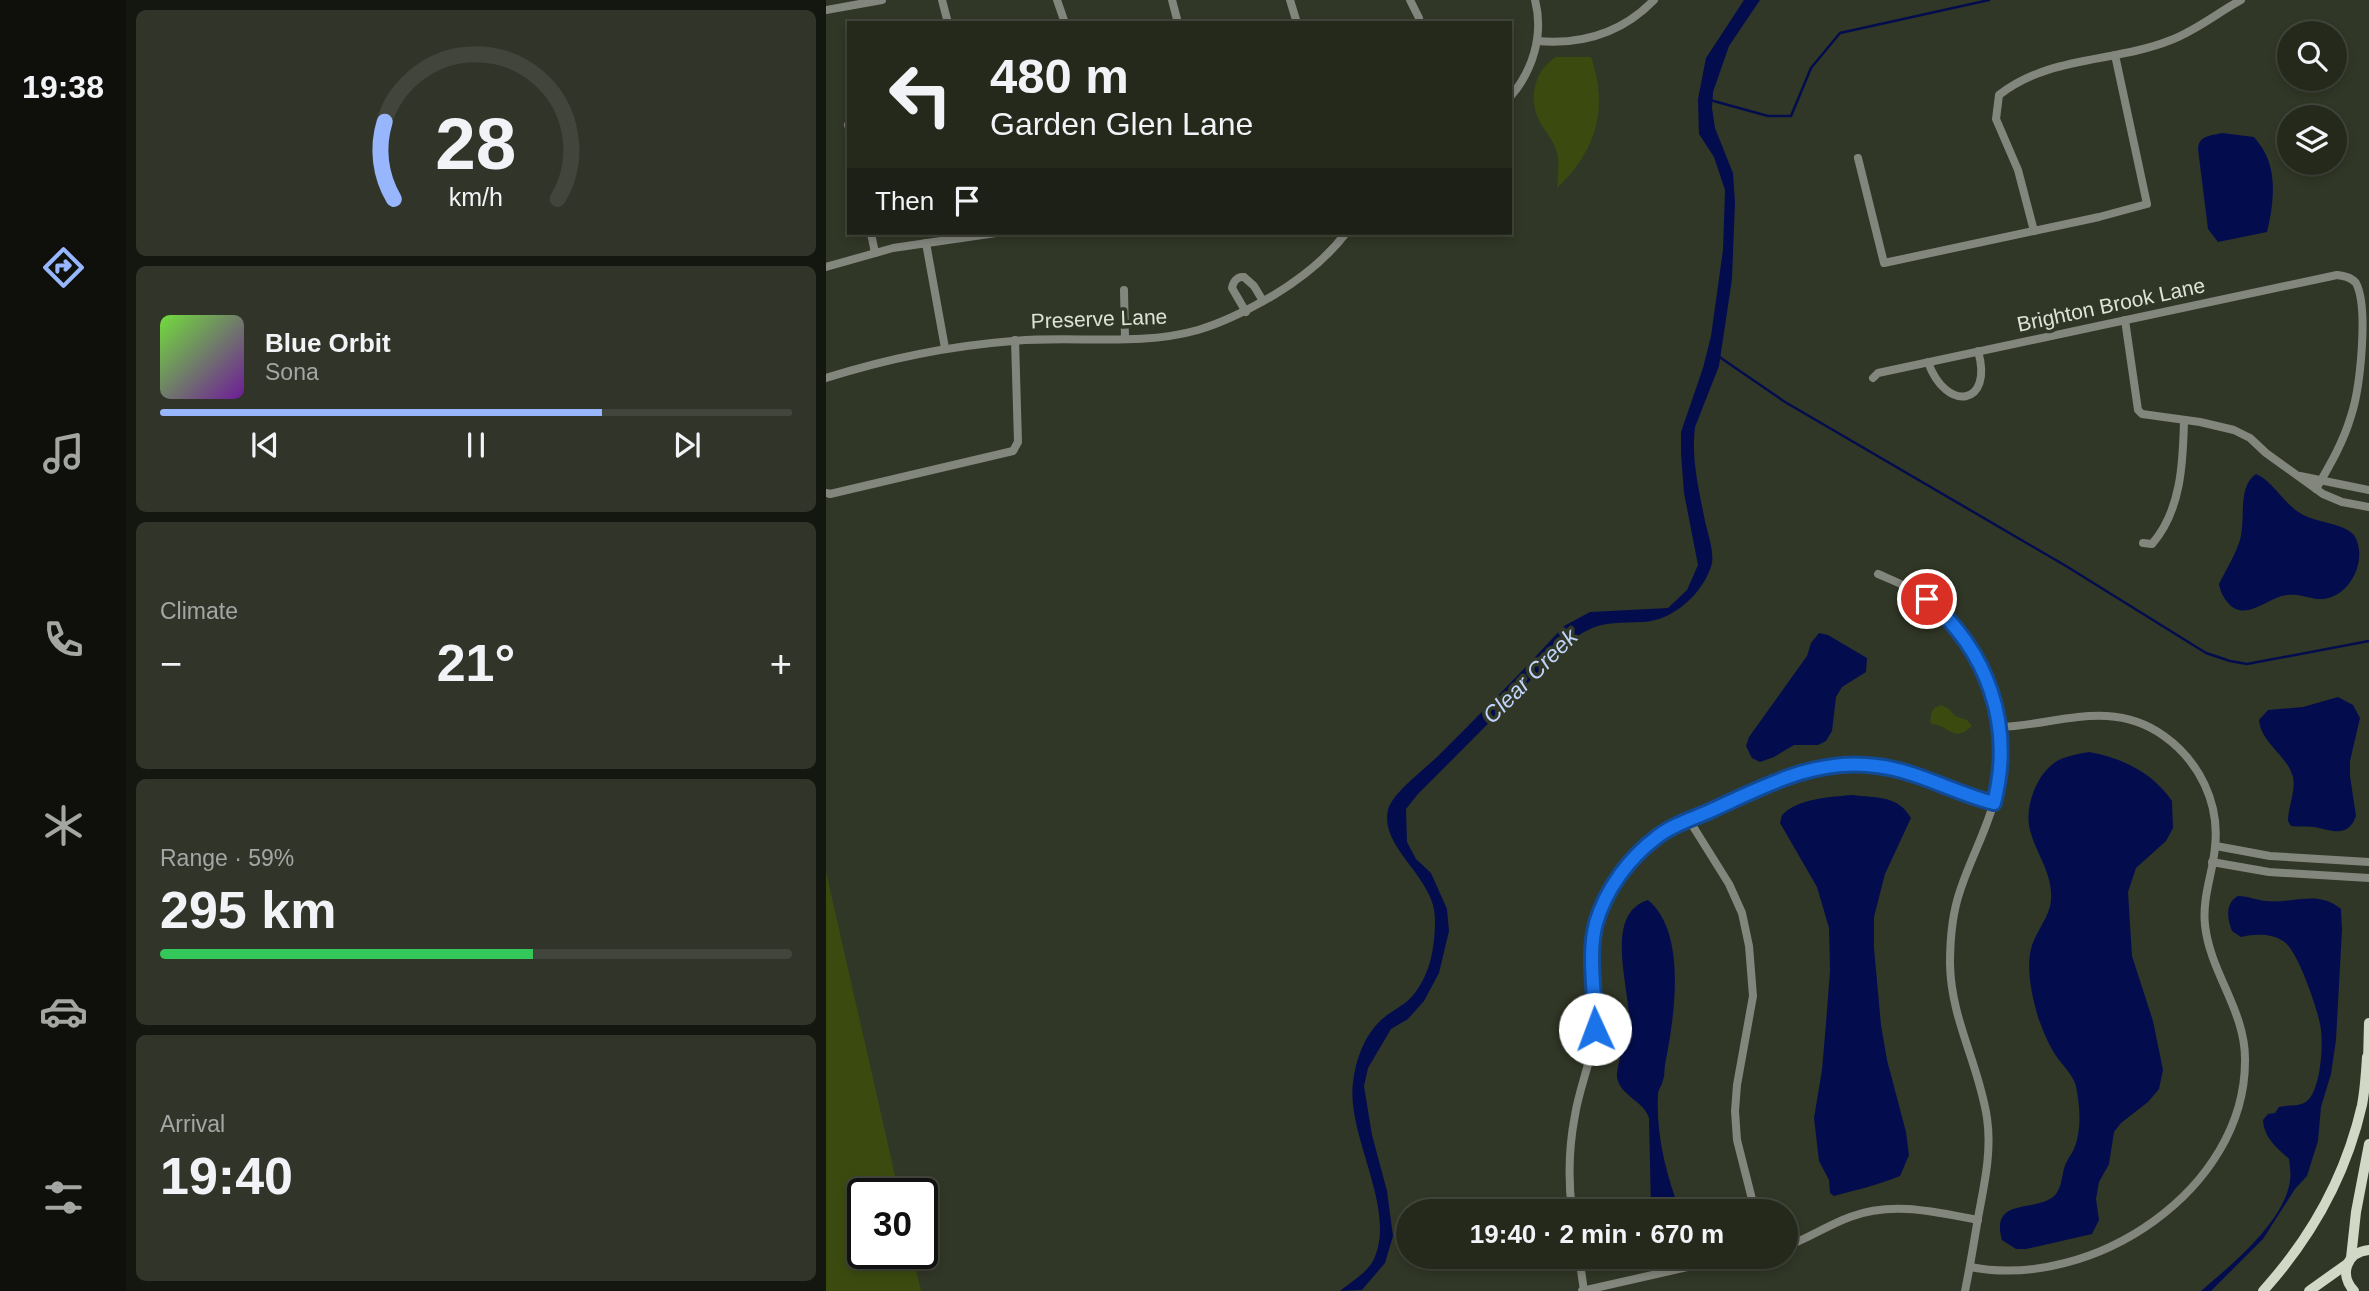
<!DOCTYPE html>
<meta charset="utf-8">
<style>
:root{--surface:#25291c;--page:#313529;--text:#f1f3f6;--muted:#a3a6a3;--line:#42453b;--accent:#97b6fd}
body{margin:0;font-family:Helvetica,sans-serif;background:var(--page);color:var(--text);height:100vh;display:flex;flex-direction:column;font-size:26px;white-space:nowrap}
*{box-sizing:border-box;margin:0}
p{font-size:23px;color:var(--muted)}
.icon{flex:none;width:38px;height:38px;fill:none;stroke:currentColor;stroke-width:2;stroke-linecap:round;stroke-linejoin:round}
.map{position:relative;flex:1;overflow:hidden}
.side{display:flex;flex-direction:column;gap:10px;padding:10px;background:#14170f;width:700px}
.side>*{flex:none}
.banner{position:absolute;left:21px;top:21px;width:665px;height:214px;border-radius:0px;box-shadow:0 4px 10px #0003,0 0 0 2px var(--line);background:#25291c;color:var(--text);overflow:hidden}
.tools{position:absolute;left:1451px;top:21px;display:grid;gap:14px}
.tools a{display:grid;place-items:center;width:70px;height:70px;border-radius:50%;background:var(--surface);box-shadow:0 4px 10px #0003,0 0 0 2px var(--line);font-size:35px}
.speed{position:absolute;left:21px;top:1178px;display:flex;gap:14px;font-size:35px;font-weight:700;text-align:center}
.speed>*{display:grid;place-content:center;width:91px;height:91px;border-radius:50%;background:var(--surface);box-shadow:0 4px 10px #0003,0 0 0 2px var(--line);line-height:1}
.speed .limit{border:4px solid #111;border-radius:10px;background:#fff;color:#111}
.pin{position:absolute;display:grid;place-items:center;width:60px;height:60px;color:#fff;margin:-30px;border:4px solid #fff;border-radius:50%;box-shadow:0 2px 7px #0007}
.me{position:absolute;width:77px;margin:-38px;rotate:358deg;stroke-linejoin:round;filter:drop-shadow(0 0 5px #0008)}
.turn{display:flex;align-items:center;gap:24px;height:147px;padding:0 28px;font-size:32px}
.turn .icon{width:91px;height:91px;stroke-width:2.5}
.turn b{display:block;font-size:49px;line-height:60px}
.then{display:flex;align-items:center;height:66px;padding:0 28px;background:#0003;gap:14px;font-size:26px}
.big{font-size:52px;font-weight:800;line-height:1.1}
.side .tile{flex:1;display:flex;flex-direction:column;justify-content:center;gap:10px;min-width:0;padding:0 24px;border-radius:10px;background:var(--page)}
.side .dial{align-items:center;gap:0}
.dial svg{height:182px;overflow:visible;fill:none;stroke:var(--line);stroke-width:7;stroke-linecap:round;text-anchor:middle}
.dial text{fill:var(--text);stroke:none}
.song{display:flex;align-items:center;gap:21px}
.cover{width:84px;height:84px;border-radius:10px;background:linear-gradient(135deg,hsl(100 70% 55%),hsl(280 70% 35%))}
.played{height:7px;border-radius:4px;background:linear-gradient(90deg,var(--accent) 70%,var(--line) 70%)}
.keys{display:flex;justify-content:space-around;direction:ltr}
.heat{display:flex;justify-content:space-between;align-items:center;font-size:38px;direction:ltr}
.charge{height:10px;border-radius:5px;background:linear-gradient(90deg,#34c759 59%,var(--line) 0)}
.trip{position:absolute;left:570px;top:1199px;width:402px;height:70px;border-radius:35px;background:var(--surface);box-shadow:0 4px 10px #0003,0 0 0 2px var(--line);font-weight:800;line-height:70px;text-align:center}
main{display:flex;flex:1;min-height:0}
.tab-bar{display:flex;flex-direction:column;width:126px;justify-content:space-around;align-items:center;background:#0f100b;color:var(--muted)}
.tab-bar .icon{width:49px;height:49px}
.tab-bar .active{color:var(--accent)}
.tab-bar b{font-size:32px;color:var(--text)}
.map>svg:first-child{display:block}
</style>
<main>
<nav class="tab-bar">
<b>19:38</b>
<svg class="icon active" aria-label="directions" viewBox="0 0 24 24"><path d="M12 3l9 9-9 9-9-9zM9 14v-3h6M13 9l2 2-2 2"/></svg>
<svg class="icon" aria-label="music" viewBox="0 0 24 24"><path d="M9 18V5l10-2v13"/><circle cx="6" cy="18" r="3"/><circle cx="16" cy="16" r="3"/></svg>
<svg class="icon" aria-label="phone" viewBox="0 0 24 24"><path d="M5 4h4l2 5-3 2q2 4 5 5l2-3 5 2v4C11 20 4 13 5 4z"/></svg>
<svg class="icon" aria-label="climate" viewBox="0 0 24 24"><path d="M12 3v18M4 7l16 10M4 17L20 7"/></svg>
<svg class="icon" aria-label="car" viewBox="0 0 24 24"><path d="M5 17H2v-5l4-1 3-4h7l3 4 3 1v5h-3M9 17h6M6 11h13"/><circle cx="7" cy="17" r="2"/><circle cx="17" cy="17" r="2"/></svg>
<svg class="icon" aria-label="filters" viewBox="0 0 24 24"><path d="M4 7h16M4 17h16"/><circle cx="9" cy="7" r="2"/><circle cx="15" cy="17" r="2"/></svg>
</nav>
<section class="side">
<div class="tile dial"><svg viewBox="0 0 100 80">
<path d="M14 69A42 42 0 1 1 86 69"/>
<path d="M14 69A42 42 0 0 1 10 35" stroke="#97b6fd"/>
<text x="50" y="56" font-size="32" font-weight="700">28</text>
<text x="50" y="72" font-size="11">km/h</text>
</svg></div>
<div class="tile">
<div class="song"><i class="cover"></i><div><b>Blue Orbit</b><p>Sona</p></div></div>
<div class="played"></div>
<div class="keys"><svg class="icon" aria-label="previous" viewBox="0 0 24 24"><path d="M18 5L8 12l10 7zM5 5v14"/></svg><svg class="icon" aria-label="pause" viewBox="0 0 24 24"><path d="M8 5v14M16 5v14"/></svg><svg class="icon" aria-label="next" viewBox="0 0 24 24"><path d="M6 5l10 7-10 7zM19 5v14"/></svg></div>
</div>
<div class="tile"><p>Climate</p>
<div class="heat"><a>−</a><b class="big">21°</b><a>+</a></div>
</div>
<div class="tile"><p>Range · 59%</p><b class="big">295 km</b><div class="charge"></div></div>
<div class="tile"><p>Arrival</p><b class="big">19:40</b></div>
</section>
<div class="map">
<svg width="1543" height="1291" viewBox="0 0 1543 1291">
<rect width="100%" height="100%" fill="#313726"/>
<!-- green -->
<g fill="#3b4b10">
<path d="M730,57H765C783,109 770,151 731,188C732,175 734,161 730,149C726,138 718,130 713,120C702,97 709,70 730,57Z"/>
<path d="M1115,705L1123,709L1129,716L1141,720L1146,726C1127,744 1124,725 1105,724C1104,714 1105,708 1115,705Z"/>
<polygon points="0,872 73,1193 37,1194 37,1253 86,1253 95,1291 0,1291"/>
</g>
<!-- water -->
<g fill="#030d4e">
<path d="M918,0H934L903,46L887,92L886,108L889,128L907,173L909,202L906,279L893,366L869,427C865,459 873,490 879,521C882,534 888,551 886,563C879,592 847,621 817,622C797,623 778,621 760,631C738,643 715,670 697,688C662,724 627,759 592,794L580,809L581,842L590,859L605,873L621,909L623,931L613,973L598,1001L582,1019L565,1029L542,1068L538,1086L546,1135L561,1191L567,1236L559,1263L536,1290L514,1291C525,1282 542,1272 548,1259C571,1208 520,1136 527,1082C530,1059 538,1036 555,1020C565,1011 580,1005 588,994C605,973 609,945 609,919C609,877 553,848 562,810C566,793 599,769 612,756C655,713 697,671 738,626L764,612L842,608L861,590L872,565L858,493L855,453V432L877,368L885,336L897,250L899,190L888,157L873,134L872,99L880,58Z"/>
<path d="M1396,133L1428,137C1432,142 1437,148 1440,155C1451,177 1447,209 1441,232L1392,242L1382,229L1372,149C1373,135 1384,136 1396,133Z"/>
<path d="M1430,474C1448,482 1457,503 1474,513C1489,523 1516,522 1528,535C1543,559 1524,597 1497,599C1485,600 1476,593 1461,595C1442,597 1419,623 1402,603C1397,597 1394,591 1393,584C1400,570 1408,557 1413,543C1421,523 1410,487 1430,474Z"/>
<polygon points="993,633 1002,635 1041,658 1040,672 1016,687 1010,697 1006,731 1000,741 992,745 968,745 948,757 934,762 926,758 920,746 923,737 981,656 985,643"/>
<path d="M1512,697L1527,705L1534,718L1524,761V776L1530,816C1522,839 1505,830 1488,827C1480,826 1473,827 1465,826L1462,821C1462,807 1470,791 1467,777C1461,755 1435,743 1433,720L1442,710L1477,707Z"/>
<path d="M1263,752C1296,758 1326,772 1346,801L1347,828L1340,841L1310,868L1302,892L1306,956L1327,1021L1337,1070L1333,1089L1322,1102L1295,1123L1288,1132L1283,1164L1273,1182L1270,1199L1273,1220L1266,1234L1200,1249H1190L1176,1240C1164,1198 1207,1212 1227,1197C1237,1189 1235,1174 1240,1163C1242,1158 1246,1154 1248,1149C1256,1129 1254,1107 1250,1086C1247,1074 1233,1062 1227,1051C1221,1041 1216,1028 1212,1017C1206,997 1200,969 1205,949C1209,932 1224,917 1225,900C1227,873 1210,854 1204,830C1198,808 1210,776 1228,763C1238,756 1252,754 1263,752Z"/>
<path d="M1026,795C1050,798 1072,795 1085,818L1059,874L1048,917V948L1055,1025L1061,1060L1080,1132L1083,1155L1074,1176C1052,1185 1030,1190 1008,1196L1004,1193L1003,1180L993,1161L988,1118L996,1070L1000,1023L1004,971L1003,928L991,887L954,823L956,815C973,798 1004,797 1026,795Z"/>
<path d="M1412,896C1422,896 1430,900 1440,901C1466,904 1492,889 1515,909L1516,930L1510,1040L1505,1074L1495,1107L1492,1141L1481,1176L1469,1189L1437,1239L1385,1291H1375C1405,1265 1458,1222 1464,1181C1465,1174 1464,1166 1463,1159C1451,1148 1438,1138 1437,1120L1442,1114L1449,1113L1453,1107C1463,1104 1475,1108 1483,1099C1495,1085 1498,1042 1494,1024C1491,1008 1471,948 1457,941C1445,933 1429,934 1415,937L1406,931C1401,918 1399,903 1412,896Z"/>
<path d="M822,900C862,933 848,1019 839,1065C838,1070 839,1076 837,1080C836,1086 832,1089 832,1095C830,1135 840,1174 854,1211H825L823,1118C818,1101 794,1096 791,1077C790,1067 801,1037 803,1024C805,991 776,914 822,900Z"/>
</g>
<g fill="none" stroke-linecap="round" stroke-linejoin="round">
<!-- stream -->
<g stroke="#030d4e" stroke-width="2.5">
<polyline points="884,100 942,116 965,116 985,68 1014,33 1163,0"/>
<polyline points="892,356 959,402 1240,566 1380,653 1404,661 1421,664 1543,641"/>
</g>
<!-- minor -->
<g stroke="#83867d" stroke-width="8">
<polyline points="116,0 122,23"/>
<polyline points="231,0 239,23"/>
<polyline points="346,0 352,23"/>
<polyline points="464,0 471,23"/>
<polyline points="584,0 593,18"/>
<polyline points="0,10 56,0"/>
<path d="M711,41C756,45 796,33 828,0"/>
<path d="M684,97C707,71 718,34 709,0"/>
<polyline points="22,125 23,128"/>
<polyline points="1032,158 1058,263 1273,217 1321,204 1289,55"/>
<path d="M1208,231L1192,170L1170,119L1173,95C1224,55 1288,63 1345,40C1371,30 1391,13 1415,0"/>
<polyline points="45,233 49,253"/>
<polyline points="100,243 119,348"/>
<polyline points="0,267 67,248 170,233"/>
<polyline points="298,290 299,338"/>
<path d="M420,312L406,288C407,282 411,276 418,277L428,286L437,301"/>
<polyline points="1299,320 1312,410 1316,414 1374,422 1408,430 1424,438 1440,453 1497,494 1516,502 1543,507"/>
<path d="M1102,362C1120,413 1168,406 1152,351"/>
<path d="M0,378C60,359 123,346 187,341C248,335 312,347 372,330C399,322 424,309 448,295C476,278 501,258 520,233"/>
<path d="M1047,378L1052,373L1511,275C1518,276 1525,277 1530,283C1543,308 1534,389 1525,416C1517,443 1504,465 1490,489"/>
<polyline points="1474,476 1543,490"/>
<polyline points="0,493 4,494 187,451 192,442 189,340"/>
<path d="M1317,543L1326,544C1355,511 1357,463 1358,421"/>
<path d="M1052,574C1068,581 1085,587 1099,598C1158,640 1187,722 1171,791C1163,826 1145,857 1134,891C1126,914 1124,940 1124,964C1125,1020 1153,1064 1161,1118C1166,1152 1158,1185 1152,1218C1148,1242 1144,1267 1139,1291"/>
<polyline points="863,820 903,884 916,913 923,946 927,996 911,1085 909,1111 911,1140 929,1211"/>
<polyline points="1390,846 1444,856 1543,862"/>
<polyline points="1386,862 1443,872 1543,878"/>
<path d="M746,1211C742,1179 743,1146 749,1115C753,1090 763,1067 767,1042C771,1017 766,992 766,967C766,906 797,850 853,824C931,795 995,745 1082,772C1111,781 1138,796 1168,803"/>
<path d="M961,1246C983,1238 1002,1225 1024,1217C1067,1201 1109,1212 1152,1220"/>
<polyline points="753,1256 758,1291"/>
<path d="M1144,1267C1268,1291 1419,1189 1419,1061C1420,1011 1384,973 1379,925C1376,897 1387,873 1389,847C1394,803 1373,761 1338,736C1285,698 1232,725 1174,727"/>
<polyline points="756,1291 910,1256"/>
</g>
<!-- major -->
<g stroke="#d1d8c5" stroke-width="10">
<polyline points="1542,1062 1543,1023"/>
<polyline points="1525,1258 1530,1212 1543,1144"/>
<path d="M1437,1291C1485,1238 1520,1175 1536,1105C1539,1090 1540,1073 1541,1057"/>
<polyline points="1483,1291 1521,1264"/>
<path d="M1528,1291C1513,1275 1520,1252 1543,1250"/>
</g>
</g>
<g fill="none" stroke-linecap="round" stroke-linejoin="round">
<!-- route casing -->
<g stroke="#114b97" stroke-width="18">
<path id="route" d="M769,1029C770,994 761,957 770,923C780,889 803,858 831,837C846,825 866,819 884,811C937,787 990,757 1051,766C1092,771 1128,793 1168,803C1188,725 1162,651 1101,599"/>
</g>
<!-- route -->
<use href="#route" stroke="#1a73e8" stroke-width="12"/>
</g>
<g text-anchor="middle" stroke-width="7" stroke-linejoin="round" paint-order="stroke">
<!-- street labels -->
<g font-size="21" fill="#dee3d7" stroke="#313726">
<text transform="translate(1285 305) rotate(-12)" y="7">Brighton Brook Lane</text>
<text transform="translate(273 319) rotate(-2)" y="7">Preserve Lane</text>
</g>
<!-- water labels -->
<g font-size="23" font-style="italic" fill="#c0d3fa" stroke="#313726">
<text transform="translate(704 676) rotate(-45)" y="8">Clear Creek</text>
</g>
</g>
</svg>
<div class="tools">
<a><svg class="icon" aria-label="search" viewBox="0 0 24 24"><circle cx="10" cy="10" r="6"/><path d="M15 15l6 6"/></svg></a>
<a><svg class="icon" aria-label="layers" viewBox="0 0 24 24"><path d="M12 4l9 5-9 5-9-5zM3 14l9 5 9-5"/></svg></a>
</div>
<div class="speed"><div class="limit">30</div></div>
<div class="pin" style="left:1101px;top:599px;background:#d93025"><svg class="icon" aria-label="arrive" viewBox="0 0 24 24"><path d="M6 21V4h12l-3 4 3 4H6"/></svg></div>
<svg class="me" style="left:769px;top:1029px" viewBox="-20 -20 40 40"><circle r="19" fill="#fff"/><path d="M0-13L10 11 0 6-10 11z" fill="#1a73e8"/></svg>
<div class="trip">19:40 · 2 min · 670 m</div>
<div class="banner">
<div class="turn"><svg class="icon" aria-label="left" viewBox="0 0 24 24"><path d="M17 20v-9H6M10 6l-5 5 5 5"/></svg><div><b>480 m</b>Garden Glen Lane</div></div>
<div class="then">Then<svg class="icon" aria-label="arrive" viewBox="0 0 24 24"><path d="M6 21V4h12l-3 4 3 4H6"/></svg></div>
</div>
</div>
</main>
